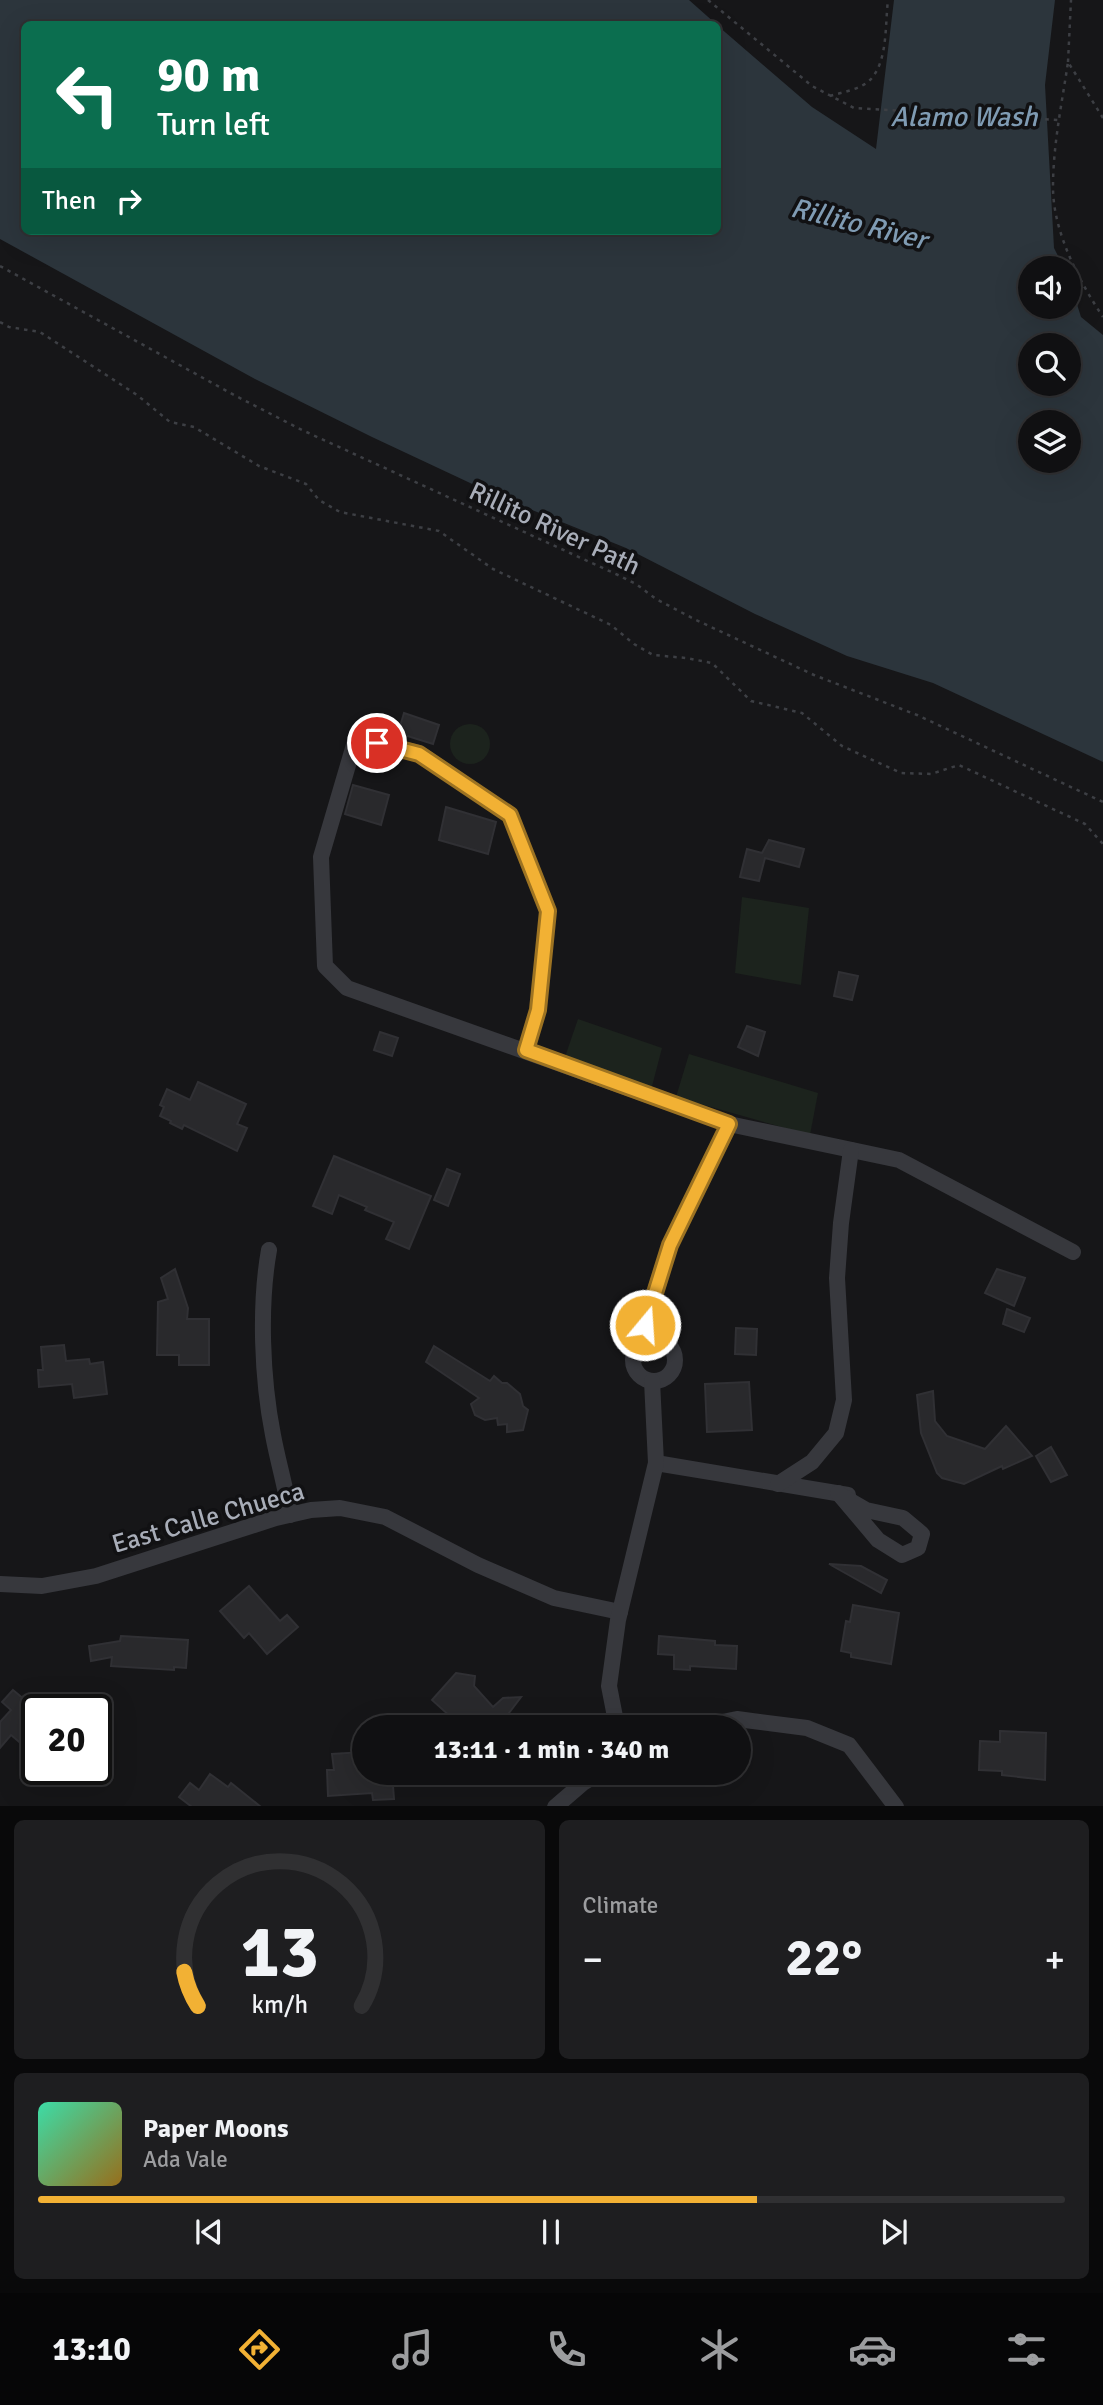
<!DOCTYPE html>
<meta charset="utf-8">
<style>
:root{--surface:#101012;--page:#1e1e20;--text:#f1f3f6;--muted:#9c9d9f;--line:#303032;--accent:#f2b134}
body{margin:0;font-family:Signika,sans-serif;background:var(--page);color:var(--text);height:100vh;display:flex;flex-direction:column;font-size:26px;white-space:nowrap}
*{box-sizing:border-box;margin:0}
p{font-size:23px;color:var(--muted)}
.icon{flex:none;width:38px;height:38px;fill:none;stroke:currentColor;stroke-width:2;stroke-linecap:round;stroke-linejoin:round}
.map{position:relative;height:1806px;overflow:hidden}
.sheet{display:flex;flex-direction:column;gap:14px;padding:14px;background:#09090a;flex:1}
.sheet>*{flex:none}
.hud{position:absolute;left:21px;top:21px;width:700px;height:214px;border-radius:10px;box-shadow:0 7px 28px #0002,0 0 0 2px var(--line);background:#0b6e4f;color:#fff;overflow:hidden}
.controls{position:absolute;left:1018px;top:256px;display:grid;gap:14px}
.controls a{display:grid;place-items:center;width:63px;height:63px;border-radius:50%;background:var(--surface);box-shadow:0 7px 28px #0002,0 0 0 2px var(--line);font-size:35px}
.speed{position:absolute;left:21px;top:1694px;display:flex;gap:14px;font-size:35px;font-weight:700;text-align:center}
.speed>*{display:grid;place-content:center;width:91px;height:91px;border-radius:50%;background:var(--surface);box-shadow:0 7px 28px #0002,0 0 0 2px var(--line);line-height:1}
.speed .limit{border:4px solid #111;border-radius:10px;background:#fff;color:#111}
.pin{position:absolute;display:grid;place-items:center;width:60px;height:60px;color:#fff;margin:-30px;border:4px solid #fff;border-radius:50%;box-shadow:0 2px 7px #0007}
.me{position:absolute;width:77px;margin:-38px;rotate:18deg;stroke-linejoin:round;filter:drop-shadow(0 0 5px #0008)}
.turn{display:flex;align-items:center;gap:24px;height:147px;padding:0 21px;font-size:32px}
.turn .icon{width:91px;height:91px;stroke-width:2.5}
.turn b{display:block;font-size:49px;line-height:60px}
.then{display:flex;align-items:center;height:66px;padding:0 21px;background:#0003;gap:14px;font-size:26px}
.big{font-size:52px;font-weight:800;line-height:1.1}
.sheet .tile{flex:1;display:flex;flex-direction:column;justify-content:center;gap:10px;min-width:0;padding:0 24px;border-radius:10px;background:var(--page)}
.sheet .dial{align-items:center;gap:0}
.dial svg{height:182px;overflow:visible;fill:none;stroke:var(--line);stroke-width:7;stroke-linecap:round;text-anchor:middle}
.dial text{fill:var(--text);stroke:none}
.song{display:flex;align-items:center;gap:21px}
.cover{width:84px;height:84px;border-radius:10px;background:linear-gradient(135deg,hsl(160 70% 55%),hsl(40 70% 35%))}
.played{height:7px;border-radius:4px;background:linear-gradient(90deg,var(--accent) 70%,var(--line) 70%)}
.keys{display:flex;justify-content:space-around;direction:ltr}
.heat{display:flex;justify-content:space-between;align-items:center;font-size:38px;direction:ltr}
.sheet .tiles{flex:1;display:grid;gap:14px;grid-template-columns:1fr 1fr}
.tile:last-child{grid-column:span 2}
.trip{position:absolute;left:352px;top:1715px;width:399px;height:70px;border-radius:35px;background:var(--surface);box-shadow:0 7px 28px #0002,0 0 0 2px var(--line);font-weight:800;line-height:70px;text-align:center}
.dock{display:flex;height:112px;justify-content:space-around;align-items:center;background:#060607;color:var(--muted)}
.dock .icon{width:49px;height:49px}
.dock .on{color:var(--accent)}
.dock b{font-size:32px;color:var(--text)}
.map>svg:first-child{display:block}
</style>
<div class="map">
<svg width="1103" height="1807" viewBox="0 0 1103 1807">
<rect width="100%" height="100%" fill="#161618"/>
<!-- green -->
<g fill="#1c231d">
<circle cx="470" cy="744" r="20"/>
<polygon points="742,897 809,908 801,985 735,973"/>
<polygon points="578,1019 662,1048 651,1090 565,1057"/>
<polygon points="689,1054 818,1093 810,1135 676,1097"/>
</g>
<!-- water -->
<path fill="#2c353c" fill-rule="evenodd" d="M0,0H689L716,24H24V231H718V26L812,107L876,149L894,0H1055L1045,85L1054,248L1064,268H1031V306H1069V279L1081,317L1103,335V762L933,683L847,656L755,614L626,548L500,497L372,437L255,379L0,239ZM1031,345H1069V383H1031ZM1031,422H1069V460H1031Z"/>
<!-- building -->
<g fill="#29292c" stroke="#303034" stroke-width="2">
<polygon points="404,713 439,725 433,744 398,733"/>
<polygon points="353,785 389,795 381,825 345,814"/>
<polygon points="446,807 496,822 488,854 439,840"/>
<polygon points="769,840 804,849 799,867 765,858 759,881 740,877 747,849 762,853"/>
<polygon points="839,972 858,976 852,1000 834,996"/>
<polygon points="747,1026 765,1032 758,1056 738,1047"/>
<polygon points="380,1032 398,1038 392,1056 374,1050"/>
<polygon points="198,1082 246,1104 237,1124 247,1128 237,1151 184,1125 182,1129 170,1123 171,1121 160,1116 164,1107 160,1105 167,1089 190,1100"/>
<polygon points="334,1156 431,1196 409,1249 386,1239 394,1222 365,1210 367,1207 339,1195 332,1214 313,1206"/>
<polygon points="447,1169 460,1174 448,1206 434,1200"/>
<polygon points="175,1269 188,1308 187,1319 209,1319 209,1365 179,1365 179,1355 157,1355 158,1302 168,1299 161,1278"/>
<polygon points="997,1269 1025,1278 1014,1306 985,1293"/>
<polygon points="1007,1309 1030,1318 1024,1332 1003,1324"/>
<polygon points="736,1328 757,1329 756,1355 735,1354"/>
<polygon points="64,1345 66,1361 89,1359 90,1364 103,1362 107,1394 74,1398 72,1384 39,1387 38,1370 43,1370 41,1347"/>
<polygon points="434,1346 490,1381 494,1376 502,1383 507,1383 520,1394 523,1406 528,1410 523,1430 507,1432 507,1424 498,1425 497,1418 485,1420 475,1415 471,1404 479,1398 426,1362"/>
<polygon points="749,1382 752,1430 707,1432 705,1384"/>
<polygon points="933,1391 935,1421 947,1436 985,1449 1006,1426 1032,1456 1003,1469 1002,1466 964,1484 942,1478 937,1473 921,1433 917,1395"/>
<polygon points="1051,1447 1067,1475 1051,1482 1036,1456"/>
<polygon points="829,1564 861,1566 887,1580 881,1593"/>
<polygon points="249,1586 280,1621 287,1615 298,1627 267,1654 249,1633 244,1638 220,1611"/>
<polygon points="853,1605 899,1613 891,1664 851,1657 851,1653 841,1651 846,1621 850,1622"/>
<polygon points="121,1636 188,1640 186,1668 174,1667 174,1670 111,1666 112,1657 91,1661 89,1646 120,1641"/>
<polygon points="659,1636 715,1641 715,1645 737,1646 736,1669 690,1666 690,1670 674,1669 674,1655 658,1654"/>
<polygon points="456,1673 475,1676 474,1686 493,1707 503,1698 521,1697 509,1713 517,1718 510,1727 462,1727 432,1700"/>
<polygon points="13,1690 37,1710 37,1757 11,1735 0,1748 0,1722 11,1710 2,1702"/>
<polygon points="1000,1731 1046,1733 1045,1780 1002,1775 1002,1771 979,1770 980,1741 1000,1742"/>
<polygon points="364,1752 364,1773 392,1773 394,1799 373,1800 372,1793 328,1796 327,1770 334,1770 332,1754"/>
<polygon points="210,1774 228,1787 231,1783 261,1807 192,1807 179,1797 190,1783 199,1790"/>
</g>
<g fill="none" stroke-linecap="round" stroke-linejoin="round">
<!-- path -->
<g stroke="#3d3f44" stroke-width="2.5" stroke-dasharray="3.5 5" stroke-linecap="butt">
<polyline points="708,0 812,86 854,108 1059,120"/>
<polyline points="1068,62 1071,0"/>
<path d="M830,96C843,92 862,89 871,79C888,60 885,24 888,0"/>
<path d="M1103,118L1068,62C1062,103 1053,145 1053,187C1053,232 1079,281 1103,317"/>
<polyline points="0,266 234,395 302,430 618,575 636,584 656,599 696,620 814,675 917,715 1103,802"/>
<polyline points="0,322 9,327 40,332 137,395 170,422 194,427 259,466 306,484 319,500 340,512 439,531 493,569 611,625 634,644 653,655 686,658 712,663 751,701 802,713 842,746 901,773 931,774 959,765 1085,824 1103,844"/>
</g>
<!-- minor -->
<g stroke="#37383d" stroke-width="16">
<polyline points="526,1050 538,1010 548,910 510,815 419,753 356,738 321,857 325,966 347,988 729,1124 899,1160 1073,1252"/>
<path d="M269,1250C259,1306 262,1379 273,1435C278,1462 286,1488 290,1515"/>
<circle cx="654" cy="1360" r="21"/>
<polyline points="647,1339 644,1325 670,1245 729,1124"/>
<polyline points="656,1463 848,1495"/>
<polyline points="778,1484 812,1462 836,1433 844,1400 837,1278 841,1223 851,1150"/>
<polyline points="838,1493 840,1495 878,1540 902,1555 918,1548 922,1534 903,1518 866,1510 840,1495"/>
<polyline points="0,1584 42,1586 96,1576 276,1518 311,1510 340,1508 385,1517 478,1565 554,1598 620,1612"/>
<polyline points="617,1727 609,1686 618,1620 656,1463 652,1381"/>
<polyline points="698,1727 737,1719 807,1728 849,1745 896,1807"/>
<polyline points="555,1807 583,1783 599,1773"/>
</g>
</g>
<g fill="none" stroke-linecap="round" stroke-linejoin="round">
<!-- route casing -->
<g stroke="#9d7322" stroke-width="18">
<polyline id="route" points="377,743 419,754 510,815 548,911 538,1010 526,1050 729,1124 670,1245 645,1325"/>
</g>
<!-- route -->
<use href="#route" stroke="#f2b134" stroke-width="12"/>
</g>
<g text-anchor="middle" stroke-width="7" stroke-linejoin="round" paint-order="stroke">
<!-- street labels -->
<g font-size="26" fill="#a8adb8" stroke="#111113">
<text transform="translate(555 528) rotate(25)" y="9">Rillito River Path</text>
<text transform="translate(208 1517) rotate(-16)" y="9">East Calle Chueca</text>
</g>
<!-- water labels -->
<g font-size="28" font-style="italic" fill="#7f9bb3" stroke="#111113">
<text x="964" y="126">Alamo Wash</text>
<text transform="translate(859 223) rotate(14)" y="10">Rillito River</text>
</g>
</g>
</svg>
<div class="controls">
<a><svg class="icon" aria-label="sound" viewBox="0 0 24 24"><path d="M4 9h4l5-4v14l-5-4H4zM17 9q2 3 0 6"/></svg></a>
<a><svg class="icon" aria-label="search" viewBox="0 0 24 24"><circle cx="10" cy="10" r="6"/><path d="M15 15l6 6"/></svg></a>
<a><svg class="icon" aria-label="layers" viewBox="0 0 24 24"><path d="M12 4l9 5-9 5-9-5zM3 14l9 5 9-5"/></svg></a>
</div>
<div class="speed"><div class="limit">20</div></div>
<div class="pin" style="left:377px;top:743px;background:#d93025"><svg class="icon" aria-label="arrive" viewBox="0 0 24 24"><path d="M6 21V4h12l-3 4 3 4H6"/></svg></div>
<svg class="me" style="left:645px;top:1325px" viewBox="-20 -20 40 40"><circle r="17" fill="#f2b134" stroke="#fff" stroke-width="3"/><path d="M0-11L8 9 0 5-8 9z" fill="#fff"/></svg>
<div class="trip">13:11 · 1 min · 340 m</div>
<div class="hud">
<div class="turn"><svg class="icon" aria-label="left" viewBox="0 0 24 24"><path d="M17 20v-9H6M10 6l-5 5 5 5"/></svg><div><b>90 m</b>Turn left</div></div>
<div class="then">Then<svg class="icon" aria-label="right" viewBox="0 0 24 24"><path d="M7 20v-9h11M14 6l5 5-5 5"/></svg></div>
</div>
</div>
<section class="sheet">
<div class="tiles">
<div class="tile dial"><svg viewBox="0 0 100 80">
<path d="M14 69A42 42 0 1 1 86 69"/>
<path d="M14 69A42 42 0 0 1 8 54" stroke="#f2b134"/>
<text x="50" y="56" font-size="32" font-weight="700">13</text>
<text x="50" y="72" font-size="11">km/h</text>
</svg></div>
<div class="tile"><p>Climate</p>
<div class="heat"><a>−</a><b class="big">22°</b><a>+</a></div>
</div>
<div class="tile">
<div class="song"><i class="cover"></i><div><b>Paper Moons</b><p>Ada Vale</p></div></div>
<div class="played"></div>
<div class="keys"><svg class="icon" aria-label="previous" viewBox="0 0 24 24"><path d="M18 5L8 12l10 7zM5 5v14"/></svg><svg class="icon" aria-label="pause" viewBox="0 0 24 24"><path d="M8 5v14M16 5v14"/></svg><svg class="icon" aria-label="next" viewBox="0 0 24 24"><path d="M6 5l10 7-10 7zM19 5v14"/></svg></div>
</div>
</div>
</section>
<nav class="dock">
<b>13:10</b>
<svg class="icon on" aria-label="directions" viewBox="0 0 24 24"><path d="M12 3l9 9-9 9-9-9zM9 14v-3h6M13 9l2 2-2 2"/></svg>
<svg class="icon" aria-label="music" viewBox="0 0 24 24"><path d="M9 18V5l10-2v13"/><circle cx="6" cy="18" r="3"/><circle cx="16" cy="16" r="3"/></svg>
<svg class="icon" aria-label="phone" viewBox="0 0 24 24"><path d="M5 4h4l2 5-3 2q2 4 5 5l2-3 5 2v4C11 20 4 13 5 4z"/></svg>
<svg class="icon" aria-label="climate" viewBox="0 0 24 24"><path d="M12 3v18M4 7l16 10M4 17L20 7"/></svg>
<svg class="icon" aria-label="car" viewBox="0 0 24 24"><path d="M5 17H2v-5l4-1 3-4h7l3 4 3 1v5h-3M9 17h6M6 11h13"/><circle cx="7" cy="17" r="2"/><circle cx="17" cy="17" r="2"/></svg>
<svg class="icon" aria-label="filters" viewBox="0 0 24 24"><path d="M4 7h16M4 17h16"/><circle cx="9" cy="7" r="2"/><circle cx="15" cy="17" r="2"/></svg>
</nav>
